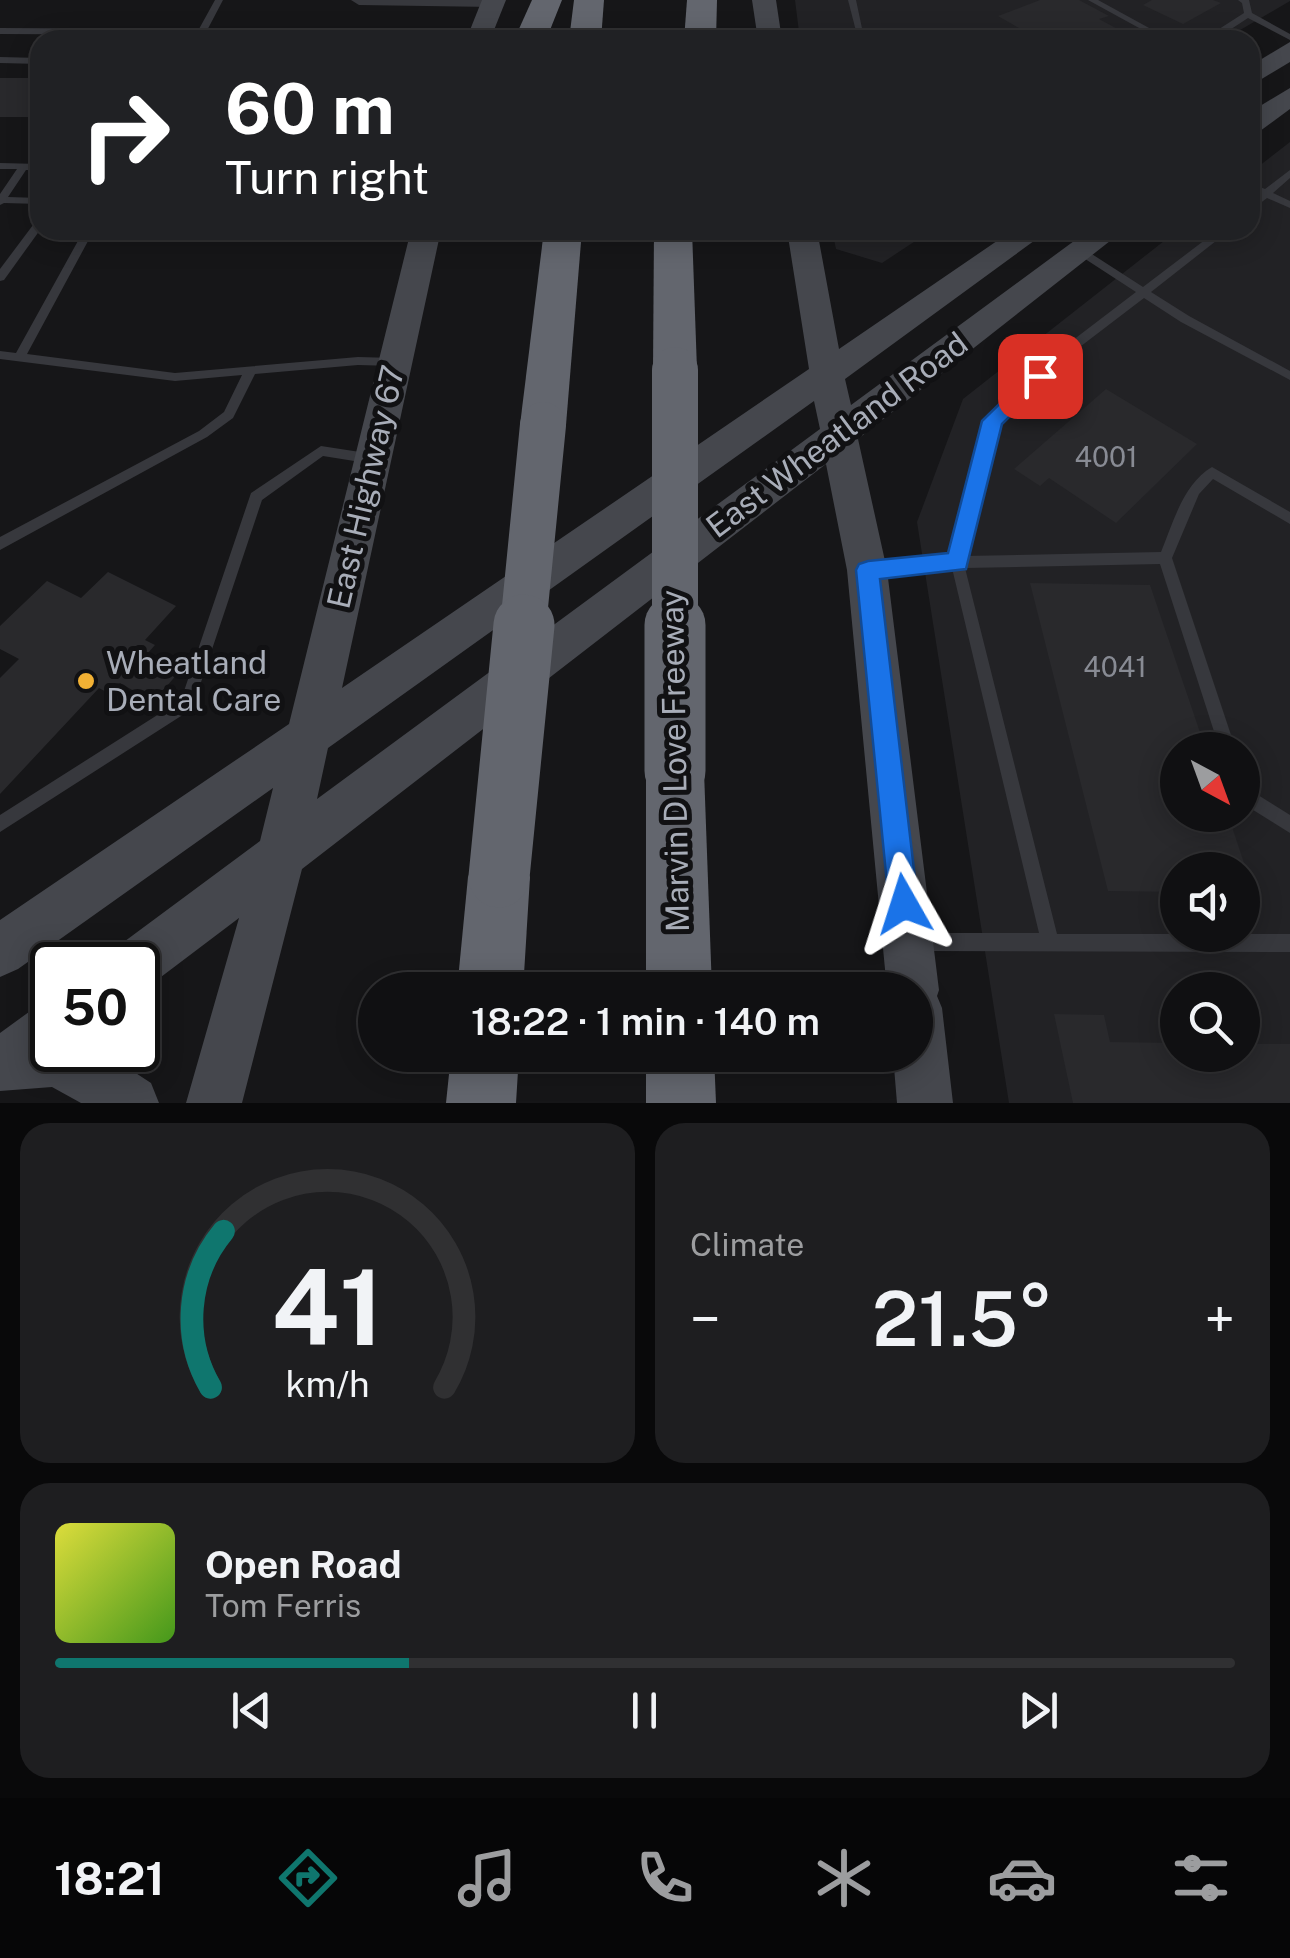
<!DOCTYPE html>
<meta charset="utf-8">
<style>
:root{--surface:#101012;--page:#1e1e20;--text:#f1f3f6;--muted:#9c9d9f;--line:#303032;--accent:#0f766e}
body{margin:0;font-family:"Public Sans",sans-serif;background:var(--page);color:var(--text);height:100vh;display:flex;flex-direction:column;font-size:38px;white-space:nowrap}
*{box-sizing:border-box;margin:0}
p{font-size:32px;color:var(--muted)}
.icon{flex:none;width:55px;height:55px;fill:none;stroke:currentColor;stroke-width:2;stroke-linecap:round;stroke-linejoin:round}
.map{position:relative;height:1103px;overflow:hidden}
.details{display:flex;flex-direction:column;gap:20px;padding:20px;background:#09090a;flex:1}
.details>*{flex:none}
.top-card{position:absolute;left:30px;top:30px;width:1230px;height:210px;border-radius:30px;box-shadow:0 5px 25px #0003,0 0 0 2px var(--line);background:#202124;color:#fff;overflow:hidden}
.needle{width:65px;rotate:139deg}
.fabs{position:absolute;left:1160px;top:732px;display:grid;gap:20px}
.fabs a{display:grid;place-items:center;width:100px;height:100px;border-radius:50%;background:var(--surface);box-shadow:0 5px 25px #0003,0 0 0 2px var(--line);font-size:50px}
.speed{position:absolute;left:30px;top:942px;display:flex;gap:20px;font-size:50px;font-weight:700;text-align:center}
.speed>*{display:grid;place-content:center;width:130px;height:130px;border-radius:50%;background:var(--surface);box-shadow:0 5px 25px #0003,0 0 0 2px var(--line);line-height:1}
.speed .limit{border:5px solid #111;border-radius:15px;background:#fff;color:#111}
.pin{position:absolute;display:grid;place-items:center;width:85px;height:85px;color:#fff;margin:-42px;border-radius:20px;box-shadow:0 5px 15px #0006}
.me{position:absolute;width:110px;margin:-55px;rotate:354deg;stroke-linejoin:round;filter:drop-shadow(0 0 8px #0008)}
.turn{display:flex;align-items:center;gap:35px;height:210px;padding:0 30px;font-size:45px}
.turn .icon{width:130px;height:130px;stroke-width:2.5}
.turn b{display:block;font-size:70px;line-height:85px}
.big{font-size:75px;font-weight:600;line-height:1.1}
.details .tile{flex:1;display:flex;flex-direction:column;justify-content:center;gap:15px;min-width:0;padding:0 35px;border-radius:30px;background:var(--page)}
.details .dial{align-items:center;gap:0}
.dial svg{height:260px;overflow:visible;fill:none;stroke:var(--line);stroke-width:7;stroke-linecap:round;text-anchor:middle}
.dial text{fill:var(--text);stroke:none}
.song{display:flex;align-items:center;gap:30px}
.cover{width:120px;height:120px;border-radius:15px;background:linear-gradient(135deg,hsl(60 70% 55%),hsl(100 70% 35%))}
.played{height:10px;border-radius:5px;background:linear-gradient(90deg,var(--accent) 30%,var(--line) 30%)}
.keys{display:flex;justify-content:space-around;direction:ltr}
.heat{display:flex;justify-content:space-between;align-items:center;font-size:55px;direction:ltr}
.details .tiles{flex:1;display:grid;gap:20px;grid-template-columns:1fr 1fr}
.tile:last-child{grid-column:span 2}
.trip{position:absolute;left:358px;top:972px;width:575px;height:100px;border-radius:50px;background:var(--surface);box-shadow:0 5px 25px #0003,0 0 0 2px var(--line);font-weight:600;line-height:100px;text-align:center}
.menu{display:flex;height:160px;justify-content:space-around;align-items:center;background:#060607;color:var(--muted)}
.menu .icon{width:70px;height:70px}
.menu .active{color:var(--accent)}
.menu b{font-size:45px;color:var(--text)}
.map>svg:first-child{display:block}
</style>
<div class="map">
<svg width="1290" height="1103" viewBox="0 0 1290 1103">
<rect width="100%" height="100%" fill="#161618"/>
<!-- built -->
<g fill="#222225" fill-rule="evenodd">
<polygon points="795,0 1290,0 1290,1 1223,40 800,40"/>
<path d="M1290,142V1103H1009L917,522L963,399L1178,230H1250V173ZM1178,750H1242V815H1178ZM1178,870H1242V935H1178ZM1178,990H1242V1055H1178Z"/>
<polygon points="832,230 932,230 882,263 836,249"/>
</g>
<!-- building -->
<g fill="#29292c">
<polygon points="1040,0 1079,0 1109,16 1099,19 1138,40 1040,40 998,16"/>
<polygon points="1152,0 1213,0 1221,3 1183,24 1143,5"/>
<rect x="0" y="78" width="40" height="39"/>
<polygon points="1106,389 1197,444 1116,523 1049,478 1040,486 1014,469"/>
<polygon points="108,572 176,606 145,640 155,645 147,654 179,672 153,702 120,683 110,694 99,688 0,794 0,678 19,659 0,649 0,626 47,581 81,598"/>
<polygon points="1030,583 1150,585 1206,750 1178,750 1178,815 1228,815 1254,893 1242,893 1242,870 1178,870 1178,892 1108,891"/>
<polygon points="1054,1014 1104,1015 1110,1042 1178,1043 1178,1055 1242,1055 1242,1044 1290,1044 1290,1103 1073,1103"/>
</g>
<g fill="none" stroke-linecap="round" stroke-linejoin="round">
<!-- service -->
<g fill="#37383d" fill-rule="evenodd">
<polygon points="215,0 223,0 202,40 194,40 196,35 0,34 0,28 199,29"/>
<polygon points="848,0 856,0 863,33 856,31"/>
<polygon points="1088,0 1098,0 1171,40 1161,40"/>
<polygon points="1238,0 1249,0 1252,13 1290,34 1290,40 1248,18 1222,35 1216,35 1216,31 1244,13 1242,3"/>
<polygon points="0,57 40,58 40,64 0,63"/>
<polygon points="0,163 40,164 40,170 26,170 8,197 40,198 40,204 4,203 0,205 0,194 17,169 0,169"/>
<polygon points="1290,170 1290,178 1273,193 1290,201 1290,208 1267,198 1250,211 1250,203 1259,194 1250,190 1250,183 1265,189"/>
<polygon points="40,220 40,230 4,280 0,281 0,269 36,221"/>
<polygon points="84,230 94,230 27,354 175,373 358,357 394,358 400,362 394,366 358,365 255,374 233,418 207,437 0,550 0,537 199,431 224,412 242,375 175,381 0,359 0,351 16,353"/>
<path d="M1218,230H1230L1151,292L1189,316L1290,371V380L1181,322L1144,298L1068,356L999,423L965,556L1161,552C1173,523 1183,484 1212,467L1290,512V524L1213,479L1199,494L1172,558L1236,750H1220L1160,564L965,568L1057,934H1290V952L919,951L913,948L910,942L913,936L919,933H1039L952,568L868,576L863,574L861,570L863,566L868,564L951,557L989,418L1060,350L1136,292L1076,253V249H1084L1143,287Z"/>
<polygon points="321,446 373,454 379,459 373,464 323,456 262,500 192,709 0,832 0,815 181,700 251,493"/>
<polygon points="1242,785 1290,815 1290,833 1242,803"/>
</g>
<!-- minor -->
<polygon fill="#37383d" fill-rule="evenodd" points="351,0 500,0 501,2 493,7 359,5"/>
<!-- secondary -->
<g fill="#45474d" fill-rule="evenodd">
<polygon points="482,0 506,0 490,40 466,40"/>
<polygon points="752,0 776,0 782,40 758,40"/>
<polygon points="1290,42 1290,62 1250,86 1250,66"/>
<polygon points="1290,88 1290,109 1260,131 1250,133 1250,112"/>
<path d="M411,230H441L342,688L809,369L787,230H817L839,349L1013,230H1049L845,379L851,405L1089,230H1124L858,439L887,570L939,990L937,996L942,1008L953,1103H897L893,1055H915V990H887L847,570L826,464L302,869L242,1103H186L239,918L153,983L138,990V965H109L117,947L260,841L273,788L18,969L0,977V920L289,724ZM814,401L820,429L317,799L328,748Z"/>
<polygon points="52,1001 52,1050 105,1053 151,1083 159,1103 81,1103 52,1087 0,1091 0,1033 33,1009"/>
</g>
<!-- motorway -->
<g fill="#63666e" fill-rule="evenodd">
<polygon points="532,0 562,0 546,40 514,40"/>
<polygon points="574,0 604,0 601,40 569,40"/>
<polygon points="687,0 717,0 716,40 684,40"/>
<polygon points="544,230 582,230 566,425 559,437 543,442 527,437 520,425"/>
<polygon points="654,230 692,230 697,370 690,381 675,385 660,381 653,370"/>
<polygon points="675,743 696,751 704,771 712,990 646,990 646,771 654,751"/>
<polygon points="499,846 521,855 530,877 523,990 457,990 468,877 477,855"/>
<polygon points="451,1055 519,1055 516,1103 446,1103"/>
<polygon points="646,1055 714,1055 716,1103 646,1103"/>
</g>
<!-- motorway-bridge-far1 -->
<g stroke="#63666e" stroke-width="46">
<polyline points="675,370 675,627"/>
<polyline points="523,627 543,425"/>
</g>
<!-- motorway-bridge -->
<g stroke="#63666e" stroke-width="61">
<polyline points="675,625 675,771"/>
<polyline points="499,877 524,625"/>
</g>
</g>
<!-- route -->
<polygon fill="#1a73e8" stroke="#114b97" stroke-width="2.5" points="1040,368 1050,376 1047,380 1002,424 966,569 880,579 918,904 914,915 904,919 894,915 889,904 856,570 859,564 868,561 948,553 982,421 1033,371"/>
<!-- markers -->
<circle fill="#f2b134" stroke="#111113" stroke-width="4" cx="86" cy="681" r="10"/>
<g text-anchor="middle" stroke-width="10" stroke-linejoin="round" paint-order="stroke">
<!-- number labels -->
<g font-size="28" fill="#888b94">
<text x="1106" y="467">4001</text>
<text x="1115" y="677">4041</text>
</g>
<!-- street labels -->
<g font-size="32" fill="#a8adb8" stroke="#111113">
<text transform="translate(837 435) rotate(-37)" y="11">East Wheatland Road</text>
<text transform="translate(366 487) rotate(-77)" y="11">East Highway 67</text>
<text transform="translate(675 761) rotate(-91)" y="11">Marvin D Love Freeway</text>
</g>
<!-- poi labels -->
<g font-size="32" fill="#a8adb8" stroke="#111113" text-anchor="start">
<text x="106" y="674">Wheatland<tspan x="106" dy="37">Dental Care</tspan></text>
</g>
</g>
</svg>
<div class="fabs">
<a><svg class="needle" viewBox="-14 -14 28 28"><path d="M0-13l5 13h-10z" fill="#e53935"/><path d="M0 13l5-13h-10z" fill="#9c9d9f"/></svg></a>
<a><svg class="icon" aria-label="sound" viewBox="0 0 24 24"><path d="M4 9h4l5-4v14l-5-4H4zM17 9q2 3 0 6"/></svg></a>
<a><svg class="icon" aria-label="search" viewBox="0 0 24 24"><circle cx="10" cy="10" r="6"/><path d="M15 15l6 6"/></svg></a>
</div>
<div class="speed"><div class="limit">50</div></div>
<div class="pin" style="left:1040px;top:376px;background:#d93025"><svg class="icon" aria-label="arrive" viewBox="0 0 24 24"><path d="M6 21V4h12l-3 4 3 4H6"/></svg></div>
<svg class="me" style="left:904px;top:904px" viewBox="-20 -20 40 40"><path d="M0-17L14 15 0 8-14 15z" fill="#1a73e8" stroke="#fff" stroke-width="4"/></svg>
<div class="trip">18:22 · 1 min · 140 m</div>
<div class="top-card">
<div class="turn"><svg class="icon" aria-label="right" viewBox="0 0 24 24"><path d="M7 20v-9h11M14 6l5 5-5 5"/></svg><div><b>60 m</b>Turn right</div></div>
</div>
</div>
<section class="details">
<div class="tiles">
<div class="tile dial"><svg viewBox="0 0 100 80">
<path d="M14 69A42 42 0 1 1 86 69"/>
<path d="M14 69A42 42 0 0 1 18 21" stroke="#0f766e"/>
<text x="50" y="56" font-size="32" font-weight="700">41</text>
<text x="50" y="72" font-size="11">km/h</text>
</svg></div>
<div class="tile"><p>Climate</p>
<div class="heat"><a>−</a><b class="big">21.5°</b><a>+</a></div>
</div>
<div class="tile">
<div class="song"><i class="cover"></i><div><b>Open Road</b><p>Tom Ferris</p></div></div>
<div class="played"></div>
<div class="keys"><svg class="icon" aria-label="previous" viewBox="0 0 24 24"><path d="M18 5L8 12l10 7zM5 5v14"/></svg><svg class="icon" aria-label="pause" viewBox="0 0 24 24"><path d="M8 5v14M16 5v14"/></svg><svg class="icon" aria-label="next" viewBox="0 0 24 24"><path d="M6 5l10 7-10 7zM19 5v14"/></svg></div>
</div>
</div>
</section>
<nav class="menu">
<b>18:21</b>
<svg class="icon active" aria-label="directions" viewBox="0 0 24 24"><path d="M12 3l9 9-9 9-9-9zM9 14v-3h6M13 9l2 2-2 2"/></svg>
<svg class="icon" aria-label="music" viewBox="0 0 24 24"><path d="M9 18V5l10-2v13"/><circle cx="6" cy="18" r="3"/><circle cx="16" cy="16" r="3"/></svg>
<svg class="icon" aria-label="phone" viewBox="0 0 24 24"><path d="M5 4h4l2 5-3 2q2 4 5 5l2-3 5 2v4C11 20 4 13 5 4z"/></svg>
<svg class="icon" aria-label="climate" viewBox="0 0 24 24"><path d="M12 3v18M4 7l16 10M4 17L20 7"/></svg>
<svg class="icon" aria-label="car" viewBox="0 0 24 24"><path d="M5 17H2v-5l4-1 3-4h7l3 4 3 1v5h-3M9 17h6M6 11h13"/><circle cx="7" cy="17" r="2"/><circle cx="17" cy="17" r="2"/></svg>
<svg class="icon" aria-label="filters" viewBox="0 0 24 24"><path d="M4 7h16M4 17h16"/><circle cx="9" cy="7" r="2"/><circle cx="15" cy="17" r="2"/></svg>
</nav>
